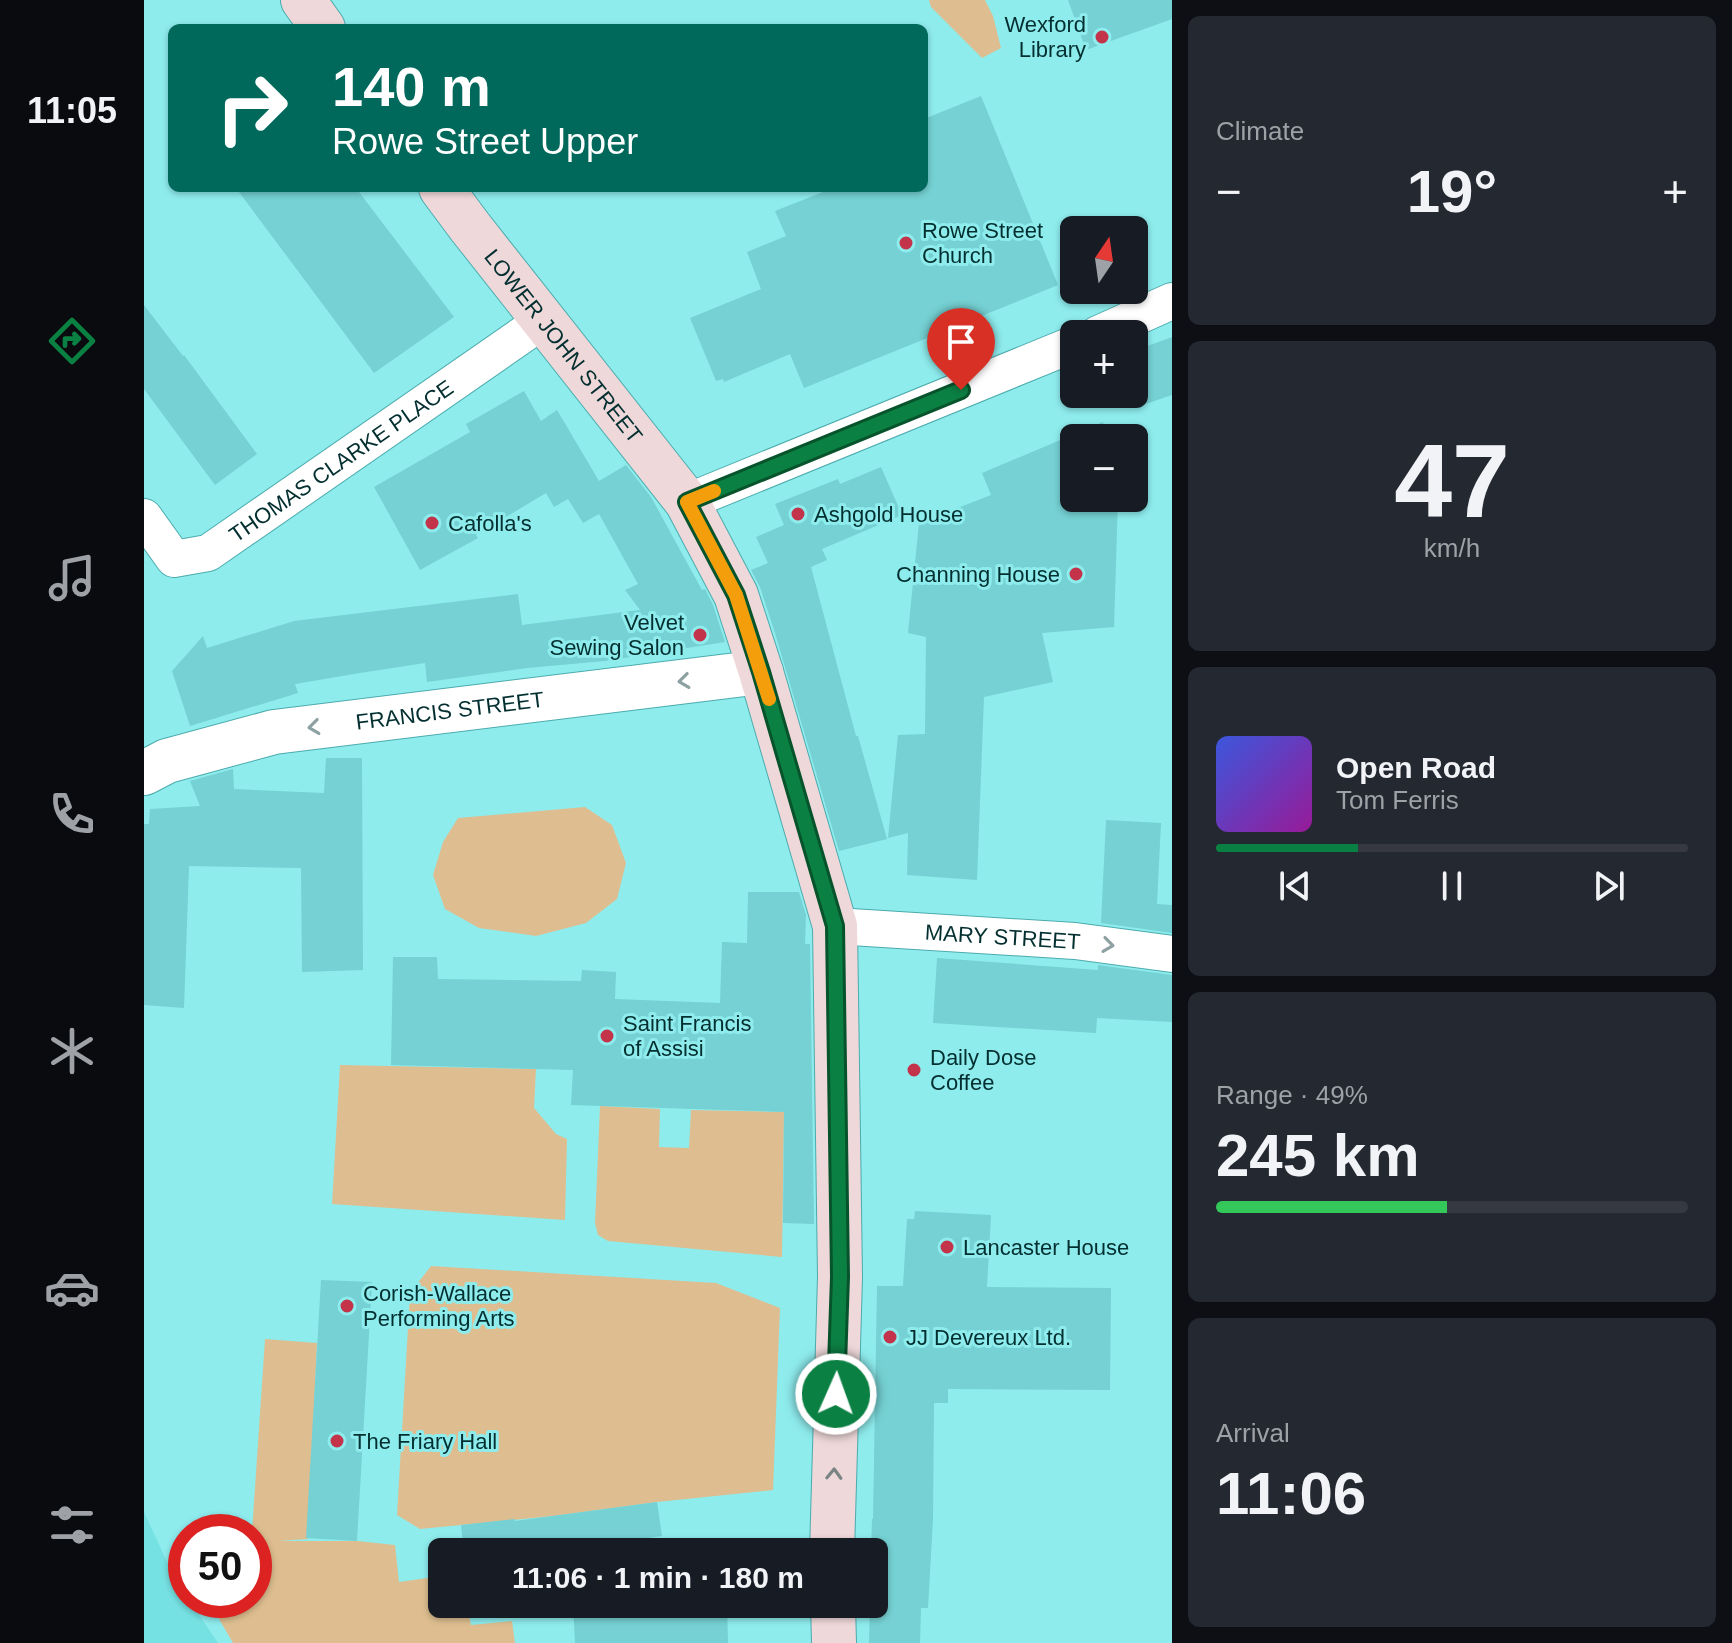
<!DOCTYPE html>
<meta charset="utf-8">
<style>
:root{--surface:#171b24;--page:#242831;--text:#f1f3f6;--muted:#9ea1a6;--line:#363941;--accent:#0b8043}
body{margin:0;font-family:Helvetica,sans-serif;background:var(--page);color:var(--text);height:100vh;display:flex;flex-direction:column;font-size:30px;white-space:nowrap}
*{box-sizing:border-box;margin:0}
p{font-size:26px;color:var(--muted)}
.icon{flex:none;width:44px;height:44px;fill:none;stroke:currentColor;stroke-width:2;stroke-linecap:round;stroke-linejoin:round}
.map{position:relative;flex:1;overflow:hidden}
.drawer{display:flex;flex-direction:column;gap:16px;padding:16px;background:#0d0f14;width:560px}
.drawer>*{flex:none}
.top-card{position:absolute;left:24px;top:24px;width:760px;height:168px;border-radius:12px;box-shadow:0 2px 6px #0004;background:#00695c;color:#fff;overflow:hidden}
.needle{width:52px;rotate:13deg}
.buttons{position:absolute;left:916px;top:216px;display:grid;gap:16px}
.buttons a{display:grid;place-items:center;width:88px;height:88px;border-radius:12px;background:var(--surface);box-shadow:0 2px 6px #0004;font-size:40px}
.speed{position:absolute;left:24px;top:1514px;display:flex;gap:16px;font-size:40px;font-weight:700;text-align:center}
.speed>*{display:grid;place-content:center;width:104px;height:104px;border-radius:50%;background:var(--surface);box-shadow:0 2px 6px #0004;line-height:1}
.speed .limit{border:12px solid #d22;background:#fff;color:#111}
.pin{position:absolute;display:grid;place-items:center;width:68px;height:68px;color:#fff;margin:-82px -34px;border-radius:50% 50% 50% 0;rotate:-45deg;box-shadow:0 0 8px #0007}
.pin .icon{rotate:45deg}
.me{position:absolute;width:88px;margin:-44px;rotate:2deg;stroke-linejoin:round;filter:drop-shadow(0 0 6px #0008)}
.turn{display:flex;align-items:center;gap:28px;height:168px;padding:0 32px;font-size:36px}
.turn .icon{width:104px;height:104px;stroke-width:2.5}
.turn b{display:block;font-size:56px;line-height:68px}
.big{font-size:60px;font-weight:600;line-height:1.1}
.drawer .tile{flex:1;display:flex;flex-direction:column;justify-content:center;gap:12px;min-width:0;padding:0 28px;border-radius:12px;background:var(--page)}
.drawer .dial{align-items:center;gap:0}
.dial b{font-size:104px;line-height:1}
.song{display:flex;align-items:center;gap:24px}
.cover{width:96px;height:96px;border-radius:12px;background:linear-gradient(135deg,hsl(230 70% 55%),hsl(300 70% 35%))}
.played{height:8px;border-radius:4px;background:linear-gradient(90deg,var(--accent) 30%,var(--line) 30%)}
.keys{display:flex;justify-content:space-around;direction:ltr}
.heat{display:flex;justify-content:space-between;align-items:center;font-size:44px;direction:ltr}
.charge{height:12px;border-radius:6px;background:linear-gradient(90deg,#34c759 49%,var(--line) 0)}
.trip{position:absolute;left:284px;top:1538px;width:460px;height:80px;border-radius:12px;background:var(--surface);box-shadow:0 2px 6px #0004;font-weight:600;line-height:80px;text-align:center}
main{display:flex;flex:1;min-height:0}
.tab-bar{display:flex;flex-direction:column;width:144px;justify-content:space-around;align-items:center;background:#090b0e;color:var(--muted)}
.tab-bar .icon{width:56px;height:56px}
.tab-bar .current{color:var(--accent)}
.tab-bar b{font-size:36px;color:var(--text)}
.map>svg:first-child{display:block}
</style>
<main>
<nav class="tab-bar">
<b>11:05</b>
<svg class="icon current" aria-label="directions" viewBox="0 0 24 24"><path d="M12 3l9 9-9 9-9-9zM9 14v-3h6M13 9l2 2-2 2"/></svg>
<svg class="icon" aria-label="music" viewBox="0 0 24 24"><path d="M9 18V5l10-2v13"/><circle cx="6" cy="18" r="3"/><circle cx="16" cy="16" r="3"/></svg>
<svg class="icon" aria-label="phone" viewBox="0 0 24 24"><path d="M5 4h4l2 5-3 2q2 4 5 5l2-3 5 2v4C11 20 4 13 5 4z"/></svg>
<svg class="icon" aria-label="climate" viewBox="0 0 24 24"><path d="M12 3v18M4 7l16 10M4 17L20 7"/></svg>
<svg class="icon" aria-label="car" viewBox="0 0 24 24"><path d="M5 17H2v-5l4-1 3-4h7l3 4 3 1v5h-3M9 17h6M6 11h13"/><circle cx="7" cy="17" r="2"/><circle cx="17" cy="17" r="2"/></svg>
<svg class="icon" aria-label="filters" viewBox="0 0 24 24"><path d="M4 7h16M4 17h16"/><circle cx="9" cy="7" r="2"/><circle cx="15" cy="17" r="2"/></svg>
</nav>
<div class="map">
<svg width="1028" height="1643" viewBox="0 0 1028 1643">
<rect width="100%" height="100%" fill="#8eeced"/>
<!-- built -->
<polygon fill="#76e1e3" points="0,1512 30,1577 42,1595 42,1600 45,1600 74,1643 0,1643"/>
<!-- green -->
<g fill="#debe90">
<polygon points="785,0 841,0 849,16 857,48 838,58 787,7"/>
<polygon points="441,807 468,825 482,863 473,899 442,923 392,936 335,928 301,909 289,875 299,842 314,818"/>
<polygon points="196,1065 392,1069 390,1108 412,1134 423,1139 421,1220 188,1204"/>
<polygon points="456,1106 516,1109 515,1147 545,1148 547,1110 640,1112 638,1257 464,1241 454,1235 451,1223"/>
<polygon points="287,1266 572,1283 636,1308 629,1490 513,1502 409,1516 276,1529 253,1515 266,1293"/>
<polygon points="121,1339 173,1343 164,1539 135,1541 213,1541 251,1545 255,1582 298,1576 298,1604 323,1604 327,1625 368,1621 371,1643 89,1643 64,1600 110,1600 110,1532 108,1532"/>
</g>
<!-- building -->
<g fill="#75d1d3">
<polygon points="924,0 1028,0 1028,19 942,50"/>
<polygon points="837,96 914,285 660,388 646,354 580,382 579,379 572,381 546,318 617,289 603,252 642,236 631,211 689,188 780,188 780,119"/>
<polygon points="92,188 212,188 310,317 230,373"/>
<polygon points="0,305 39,356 40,355 113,454 71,485 0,389"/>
<polygon points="1028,337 1028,395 990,408 990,351"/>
<polygon points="380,391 397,421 413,410 455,481 482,465 507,497 558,590 561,589 569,605 581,642 461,661 383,668 283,682 281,663 216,673 151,684 154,693 46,726 28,671 59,636 63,648 150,621 374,594 378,625 496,610 481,590 494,584 455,514 439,523 424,499 410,507 402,493 332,535 334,538 276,570 230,487 326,432 322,424"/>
<polygon points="959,422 965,438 930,438 930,498 974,498 970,627 898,633 909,682 840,697 833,880 763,875 764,833 744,838 754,735 781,734 782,637 764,633 775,523 847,495 838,473"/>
<polygon points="737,467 758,515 678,549 683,560 667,567 712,736 714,736 743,839 695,851 631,633 616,587 607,570 624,563 612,537 640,525 631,504 694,479 696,484"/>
<polygon points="182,758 218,758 219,970 158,972 157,868 45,866 40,1008 0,1005 0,824 5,824 6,809 56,806 46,781 89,769 90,789 180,793"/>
<polygon points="962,820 1017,823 1013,904 1028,905 1028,933 957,923"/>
<polygon points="604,892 655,892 662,915 661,944 666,944 670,1224 639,1223 640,1112 427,1105 429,1070 247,1065 249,957 293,957 294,979 437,981 438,970 472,972 471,999 576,1003 578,942 603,943"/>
<polygon points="793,958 954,970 954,965 1028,975 1028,1022 953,1018 952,1033 789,1023"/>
<polygon points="771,1211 847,1215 843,1287 967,1288 966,1390 804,1389 804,1403 790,1403 789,1519 784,1608 777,1608 776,1643 725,1643 726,1604 730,1604 730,1552 727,1552 728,1519 729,1519 733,1286 759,1286 763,1219 770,1219"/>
<polygon points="177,1280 228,1282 213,1541 162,1538"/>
<polygon points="513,1502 518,1536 403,1552 320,1552 317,1525 371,1519 371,1521"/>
<polygon points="429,1604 583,1604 584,1643 431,1643"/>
</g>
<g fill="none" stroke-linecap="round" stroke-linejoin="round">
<!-- minor casing -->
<g stroke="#4cabad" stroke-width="38">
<g id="minor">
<polyline points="954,334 1028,301"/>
<polyline points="543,502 930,344"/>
<path id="s1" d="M0,517L30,559L64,553L400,320"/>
<path id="s2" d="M691,926L931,941L1028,954"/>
</g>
</g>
<!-- tertiary casing -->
<g stroke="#4cabad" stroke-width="46">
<g id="tertiary">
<path id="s3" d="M0,773L23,761L130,732L617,672"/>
</g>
</g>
<!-- secondary casing -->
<g stroke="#4cabad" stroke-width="46">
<g id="secondary">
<polyline points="159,0 179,28"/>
<path id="s4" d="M297,188L326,227L543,502L592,595L617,672L691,926L696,1277L688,1552"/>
<polyline points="689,1604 690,1643"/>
</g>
</g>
<!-- minor -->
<use href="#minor" stroke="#fff" stroke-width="36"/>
<!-- tertiary -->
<use href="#tertiary" stroke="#fff" stroke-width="44"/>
<!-- secondary -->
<use href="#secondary" stroke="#efd8d9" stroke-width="44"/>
</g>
<!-- one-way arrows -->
<defs><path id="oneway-chevron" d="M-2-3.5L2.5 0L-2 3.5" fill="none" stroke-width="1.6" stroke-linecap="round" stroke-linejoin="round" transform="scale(2)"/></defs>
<g stroke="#8ea1a2">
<use href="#oneway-chevron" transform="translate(540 681) rotate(173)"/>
<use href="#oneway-chevron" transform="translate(170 727) rotate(173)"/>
<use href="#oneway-chevron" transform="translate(964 945) rotate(8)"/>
</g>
<use stroke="#7a8484" href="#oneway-chevron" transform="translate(690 1474) rotate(-88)"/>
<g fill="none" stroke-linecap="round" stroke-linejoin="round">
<!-- route casing -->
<g stroke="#07532c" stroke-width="20">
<polyline id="route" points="692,1394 696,1277 691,926 617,672 592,595 543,502 817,390"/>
</g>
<!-- route -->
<use href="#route" stroke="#0b8043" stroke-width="14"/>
<!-- slow -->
<polyline stroke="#f59e0b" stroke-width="14" points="570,491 543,502 592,595 625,699"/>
</g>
<!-- markers -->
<g fill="#c3334a" stroke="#8eeced" stroke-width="3">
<circle cx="958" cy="37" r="8"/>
<circle cx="762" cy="243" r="8"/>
<circle cx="654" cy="514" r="8"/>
<circle cx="288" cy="523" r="8"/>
<circle cx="932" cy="574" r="8"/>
<circle cx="556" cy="635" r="8"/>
<circle cx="463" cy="1036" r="8"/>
<circle cx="770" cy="1070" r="8"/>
<circle cx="803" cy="1247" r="8"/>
<circle cx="203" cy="1306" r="8"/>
<circle cx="746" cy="1337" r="8"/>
<circle cx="193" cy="1441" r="8"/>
</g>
<g text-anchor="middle" stroke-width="6" stroke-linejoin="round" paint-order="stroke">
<!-- poi labels -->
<g font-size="22" fill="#042f30" stroke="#8eeced" text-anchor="start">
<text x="942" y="32" text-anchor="end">Wexford<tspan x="942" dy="25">Library</tspan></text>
<text x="778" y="238">Rowe Street<tspan x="778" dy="25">Church</tspan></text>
<text x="670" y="522">Ashgold House</text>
<text x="304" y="531">Cafolla's</text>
<text x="916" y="582" text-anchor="end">Channing House</text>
<text x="540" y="630" text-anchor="end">Velvet<tspan x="540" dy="25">Sewing Salon</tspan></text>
<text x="479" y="1031">Saint Francis<tspan x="479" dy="25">of Assisi</tspan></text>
<text x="786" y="1065">Daily Dose<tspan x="786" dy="25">Coffee</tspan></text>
<text x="819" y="1255">Lancaster House</text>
<text x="219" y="1301">Corish-Wallace<tspan x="219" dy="25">Performing Arts</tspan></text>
<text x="762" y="1345">JJ Devereux Ltd.</text>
<text x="209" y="1449">The Friary Hall</text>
</g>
<!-- street labels -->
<g font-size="22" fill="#042f30" stroke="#8eeced">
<text dy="8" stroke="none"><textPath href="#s4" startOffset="200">LOWER JOHN STREET</textPath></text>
<text dy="8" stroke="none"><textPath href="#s1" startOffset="248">THOMAS CLARKE PLACE</textPath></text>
<text dy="8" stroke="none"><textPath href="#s3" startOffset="314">FRANCIS STREET</textPath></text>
<text dy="8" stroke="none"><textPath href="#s2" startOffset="168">MARY STREET</textPath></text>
</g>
</g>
</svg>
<div class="buttons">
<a><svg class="needle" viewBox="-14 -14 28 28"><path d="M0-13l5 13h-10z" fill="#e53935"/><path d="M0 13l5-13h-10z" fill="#9ea1a6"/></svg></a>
<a>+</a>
<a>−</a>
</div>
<div class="speed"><div class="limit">50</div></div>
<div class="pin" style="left:817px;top:390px;background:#d93025"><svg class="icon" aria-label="arrive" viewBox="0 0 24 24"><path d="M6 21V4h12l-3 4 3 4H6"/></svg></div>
<svg class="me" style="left:692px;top:1394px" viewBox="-20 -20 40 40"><circle r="17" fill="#0b8043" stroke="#fff" stroke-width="3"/><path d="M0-11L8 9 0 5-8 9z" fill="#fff"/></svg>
<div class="trip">11:06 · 1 min · 180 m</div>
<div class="top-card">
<div class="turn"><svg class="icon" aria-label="right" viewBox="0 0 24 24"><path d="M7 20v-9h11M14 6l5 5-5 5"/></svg><div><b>140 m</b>Rowe Street Upper</div></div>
</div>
</div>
<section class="drawer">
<div class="tile"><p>Climate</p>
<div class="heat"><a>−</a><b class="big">19°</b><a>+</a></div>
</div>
<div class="tile dial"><b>47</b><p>km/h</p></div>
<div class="tile">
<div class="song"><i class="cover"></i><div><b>Open Road</b><p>Tom Ferris</p></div></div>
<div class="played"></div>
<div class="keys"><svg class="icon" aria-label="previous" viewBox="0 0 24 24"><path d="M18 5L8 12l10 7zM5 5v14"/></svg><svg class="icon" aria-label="pause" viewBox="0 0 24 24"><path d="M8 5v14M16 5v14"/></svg><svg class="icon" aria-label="next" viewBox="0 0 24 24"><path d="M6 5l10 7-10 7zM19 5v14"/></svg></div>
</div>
<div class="tile"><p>Range · 49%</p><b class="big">245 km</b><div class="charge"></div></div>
<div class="tile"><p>Arrival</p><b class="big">11:06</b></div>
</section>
</main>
